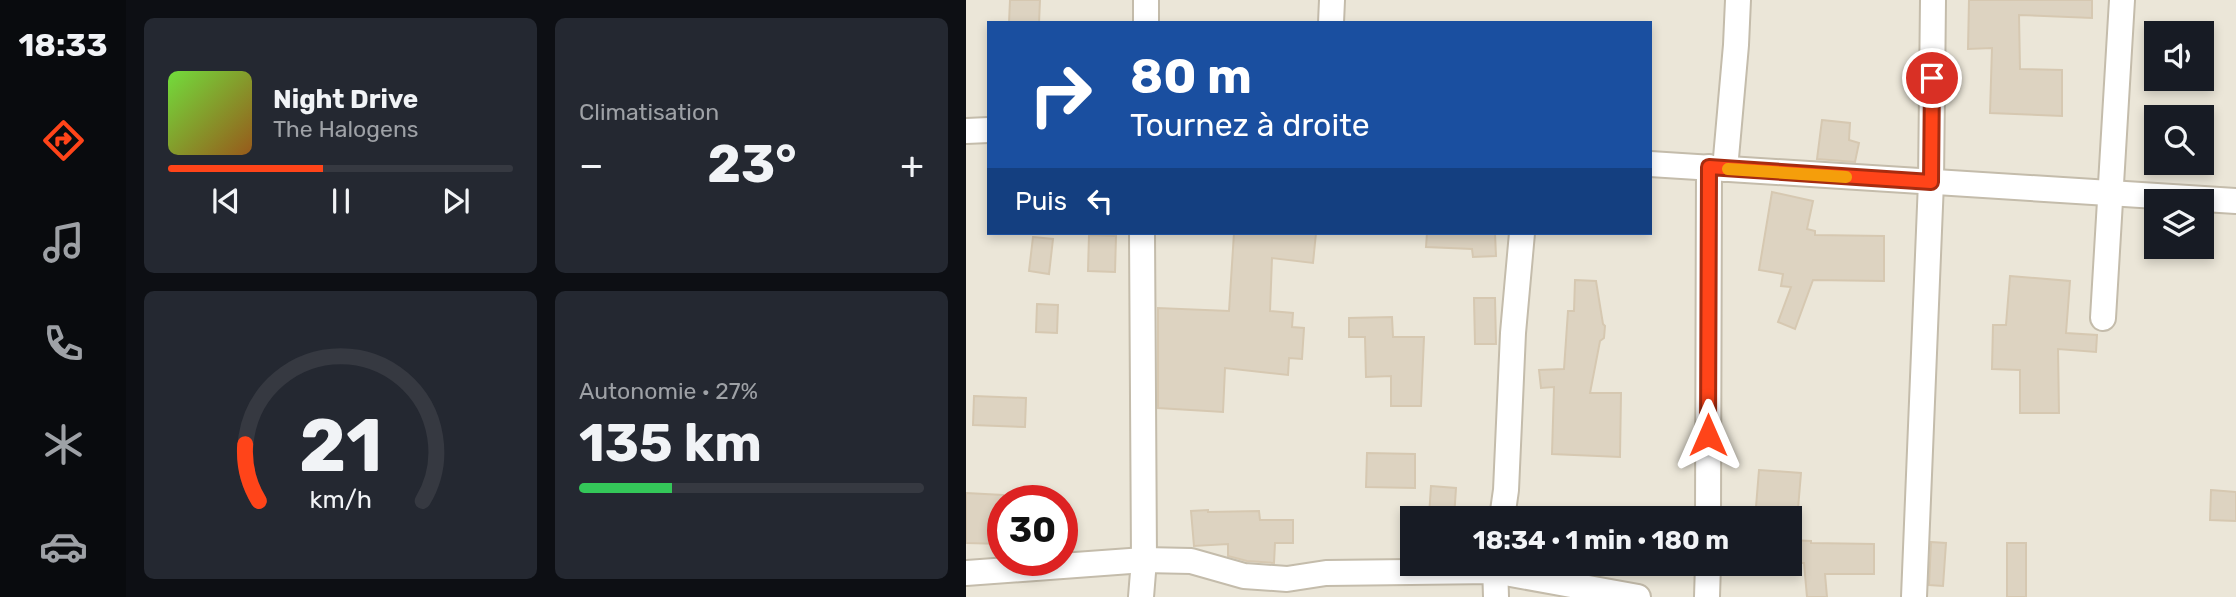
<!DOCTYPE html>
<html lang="fr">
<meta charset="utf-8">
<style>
:root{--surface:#171b24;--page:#242831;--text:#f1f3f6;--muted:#9ea1a6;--line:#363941;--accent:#ff4419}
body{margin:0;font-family:Rubik,sans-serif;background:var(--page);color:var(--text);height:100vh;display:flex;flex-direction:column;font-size:26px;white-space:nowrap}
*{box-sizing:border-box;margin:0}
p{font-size:23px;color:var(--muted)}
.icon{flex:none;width:38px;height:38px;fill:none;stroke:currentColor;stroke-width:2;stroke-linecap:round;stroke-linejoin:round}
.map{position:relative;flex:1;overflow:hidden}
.side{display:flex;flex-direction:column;gap:18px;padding:18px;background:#0d0f14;width:840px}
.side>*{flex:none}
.top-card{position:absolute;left:21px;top:21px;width:665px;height:214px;border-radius:0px;box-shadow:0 4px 10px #0003;background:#1a4fa0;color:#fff;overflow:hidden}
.tools{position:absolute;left:1178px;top:21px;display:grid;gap:14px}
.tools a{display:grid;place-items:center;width:70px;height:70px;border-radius:0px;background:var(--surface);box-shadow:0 4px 10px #0003;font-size:35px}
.speed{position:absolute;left:21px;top:485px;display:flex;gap:14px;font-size:35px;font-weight:700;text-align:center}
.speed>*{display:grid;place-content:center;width:91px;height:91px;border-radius:50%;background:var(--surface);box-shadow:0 4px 10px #0003;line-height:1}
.speed .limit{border:10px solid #d22;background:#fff;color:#111}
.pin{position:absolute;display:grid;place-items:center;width:60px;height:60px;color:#fff;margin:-30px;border:4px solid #fff;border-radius:50%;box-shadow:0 2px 7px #0007}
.me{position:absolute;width:77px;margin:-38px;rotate:0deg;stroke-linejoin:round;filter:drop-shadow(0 0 5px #0008)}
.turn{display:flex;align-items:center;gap:24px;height:147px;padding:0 28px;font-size:32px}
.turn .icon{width:91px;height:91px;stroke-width:2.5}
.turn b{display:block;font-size:49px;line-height:60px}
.then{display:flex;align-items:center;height:66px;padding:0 28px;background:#0003;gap:14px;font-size:26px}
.big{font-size:52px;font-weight:700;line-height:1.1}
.side .tile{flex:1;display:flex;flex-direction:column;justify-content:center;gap:10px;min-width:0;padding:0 24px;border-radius:10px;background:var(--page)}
.side .dial{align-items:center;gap:0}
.dial svg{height:182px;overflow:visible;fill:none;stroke:var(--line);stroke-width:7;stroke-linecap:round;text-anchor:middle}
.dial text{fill:var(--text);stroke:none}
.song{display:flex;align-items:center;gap:21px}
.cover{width:84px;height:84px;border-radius:10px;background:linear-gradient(135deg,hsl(100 70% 55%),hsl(30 70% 35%))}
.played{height:7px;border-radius:4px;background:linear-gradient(90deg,var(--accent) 45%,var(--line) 45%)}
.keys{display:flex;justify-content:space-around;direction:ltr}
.heat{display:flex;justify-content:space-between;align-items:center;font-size:38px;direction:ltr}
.charge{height:10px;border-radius:5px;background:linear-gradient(90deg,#34c759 27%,var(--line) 0)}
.side .tiles{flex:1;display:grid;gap:18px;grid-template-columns:repeat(2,1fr)}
.trip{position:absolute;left:434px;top:506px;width:402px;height:70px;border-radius:0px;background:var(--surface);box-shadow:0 4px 10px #0003;font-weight:700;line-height:70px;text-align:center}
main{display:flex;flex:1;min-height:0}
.dock{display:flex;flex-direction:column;width:126px;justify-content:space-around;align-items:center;background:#090b0e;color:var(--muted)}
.dock .icon{width:49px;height:49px}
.dock .on{color:var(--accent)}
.dock b{font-size:32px;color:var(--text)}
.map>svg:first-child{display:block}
</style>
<main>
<nav class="dock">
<b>18:33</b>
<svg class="icon on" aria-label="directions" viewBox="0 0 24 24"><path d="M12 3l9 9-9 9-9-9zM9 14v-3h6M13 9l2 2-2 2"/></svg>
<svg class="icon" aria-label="music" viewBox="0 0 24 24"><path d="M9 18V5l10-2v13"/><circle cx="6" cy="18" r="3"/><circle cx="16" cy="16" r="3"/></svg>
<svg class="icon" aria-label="phone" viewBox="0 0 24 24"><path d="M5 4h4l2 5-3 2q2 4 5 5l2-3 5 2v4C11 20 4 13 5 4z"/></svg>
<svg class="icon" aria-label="climate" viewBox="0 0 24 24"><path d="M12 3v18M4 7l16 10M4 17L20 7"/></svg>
<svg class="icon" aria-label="car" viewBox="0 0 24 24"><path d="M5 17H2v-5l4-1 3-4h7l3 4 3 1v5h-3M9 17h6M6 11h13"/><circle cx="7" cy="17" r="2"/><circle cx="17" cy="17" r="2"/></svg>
</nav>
<section class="side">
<div class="tiles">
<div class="tile">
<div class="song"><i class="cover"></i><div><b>Night Drive</b><p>The Halogens</p></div></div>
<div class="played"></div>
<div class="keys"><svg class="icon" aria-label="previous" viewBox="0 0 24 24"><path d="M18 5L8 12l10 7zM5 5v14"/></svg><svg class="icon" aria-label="pause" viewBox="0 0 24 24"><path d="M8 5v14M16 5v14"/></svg><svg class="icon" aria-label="next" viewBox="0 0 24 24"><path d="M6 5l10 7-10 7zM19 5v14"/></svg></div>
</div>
<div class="tile"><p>Climatisation</p>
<div class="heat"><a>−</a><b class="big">23°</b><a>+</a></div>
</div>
<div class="tile dial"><svg viewBox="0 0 100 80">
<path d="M14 69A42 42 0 1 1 86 69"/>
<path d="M14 69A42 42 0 0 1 8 44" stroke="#ff4419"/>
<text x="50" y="56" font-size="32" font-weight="700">21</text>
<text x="50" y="72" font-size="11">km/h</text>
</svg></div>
<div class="tile"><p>Autonomie · 27%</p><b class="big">135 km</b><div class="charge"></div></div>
</div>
</section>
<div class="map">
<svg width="1270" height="597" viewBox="0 0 1270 597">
<rect width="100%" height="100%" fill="#f7f3ea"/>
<!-- residential -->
<path fill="#ebe6d8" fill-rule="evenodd" d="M0,0H1270V597H0ZM23,23H684V233H23ZM1190,33H1236V79H1190ZM1190,117H1236V163H1190ZM1190,201H1236V247H1190ZM37,500H96V560H37ZM446,518H824V564H446Z"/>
<!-- building -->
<g fill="#ddd3c1" stroke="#d6c8b1" stroke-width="2">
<polygon points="44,0 74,0 73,23 43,23"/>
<polygon points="1003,0 1126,0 1126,18 1053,15 1054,69 1096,70 1096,116 1024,113 1026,48 1002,49"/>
<polygon points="856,120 884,123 883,140 893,143 889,162 851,159"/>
<polygon points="806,192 847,201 841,229 849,231 849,235 918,236 918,281 847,280 829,329 812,322 825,287 815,286 817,274 793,270"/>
<polygon points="268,233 350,233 347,263 306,258 304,311 327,313 326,327 338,328 336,359 323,358 322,375 259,368 257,412 192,408 192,308 263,311"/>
<polygon points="461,233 529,233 530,256 507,257 506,249 460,247"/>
<polygon points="123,235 150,236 149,272 122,271"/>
<polygon points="67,237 87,239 83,274 63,271"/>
<polygon points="1044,276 1104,281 1100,333 1131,335 1130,352 1092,349 1093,413 1054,413 1054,370 1026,369 1027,325 1040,325"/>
<polygon points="609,280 630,281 637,324 639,326 638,338 634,341 624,393 655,393 654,457 586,454 588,387 575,388 573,370 598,369 602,311 608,311"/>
<polygon points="508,298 529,298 530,344 509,344"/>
<polygon points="71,304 92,305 91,333 70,332"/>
<polygon points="426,317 427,337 458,337 455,406 425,406 425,376 400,377 399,337 383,337 383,318"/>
<polygon points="8,396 60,398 59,427 7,425"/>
<polygon points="401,453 449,454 449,488 400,487"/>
<polygon points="793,470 835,473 832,509 790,507"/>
<polygon points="465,486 490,488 488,518 463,516"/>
<polygon points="1245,490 1270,492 1270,521 1244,520"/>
<polygon points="0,493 37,495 37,544 0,543"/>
<polygon points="242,510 242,512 293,511 294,520 327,520 327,543 309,543 308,563 281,561 262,556 262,544 228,546 225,511"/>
<polygon points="824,540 845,541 845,543 908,544 908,574 859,574 861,597 841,597 838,563 824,563"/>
<polygon points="965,542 980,543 977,586 963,585"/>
<rect x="1041" y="543" width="19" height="54"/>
</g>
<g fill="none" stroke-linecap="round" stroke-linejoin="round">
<!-- minor casing -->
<g stroke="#c4bcab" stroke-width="28">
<g id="minor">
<polyline points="180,23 180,0"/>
<polyline points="365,23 366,0"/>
<polyline points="0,131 23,130"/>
<polyline points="684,164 1270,201"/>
<polyline points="759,169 770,45 772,0"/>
<polyline points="1137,318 1156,0"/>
<polyline points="536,518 540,490 547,333 556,233"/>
<polyline points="742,518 743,167"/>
<polyline points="529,564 530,597"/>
<polyline points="0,573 178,560 225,561 278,576 321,579 360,573 528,571 672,597"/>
<polyline points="175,597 178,560 176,233"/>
<polyline points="741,597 742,564"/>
<polyline points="948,597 965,182 967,0"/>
</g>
</g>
<!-- minor -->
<use href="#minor" stroke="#fff" stroke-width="24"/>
</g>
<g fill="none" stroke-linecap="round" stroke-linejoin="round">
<!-- route casing -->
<g stroke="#a62c10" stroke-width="18">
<polyline id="route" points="742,435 743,167 965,182 966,78"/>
</g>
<!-- route -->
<use href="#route" stroke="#ff4419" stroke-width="12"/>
<!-- slow -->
<polyline stroke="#f59e0b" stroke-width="12" points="762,169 880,177"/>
</g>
</svg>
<div class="tools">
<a><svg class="icon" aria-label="sound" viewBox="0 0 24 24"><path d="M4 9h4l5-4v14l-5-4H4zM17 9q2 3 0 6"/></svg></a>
<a><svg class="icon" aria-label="search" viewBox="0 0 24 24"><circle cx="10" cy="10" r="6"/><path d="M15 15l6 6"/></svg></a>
<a><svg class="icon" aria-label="layers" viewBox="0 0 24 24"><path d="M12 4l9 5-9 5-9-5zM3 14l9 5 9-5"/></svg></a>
</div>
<div class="speed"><div class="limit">30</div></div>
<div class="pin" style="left:966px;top:78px;background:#d93025"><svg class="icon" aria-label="arrive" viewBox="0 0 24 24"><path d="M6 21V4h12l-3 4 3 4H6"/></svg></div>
<svg class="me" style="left:742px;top:435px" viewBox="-20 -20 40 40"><path d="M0-17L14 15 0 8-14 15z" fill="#ff4419" stroke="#fff" stroke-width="4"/></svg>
<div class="trip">18:34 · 1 min · 180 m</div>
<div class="top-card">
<div class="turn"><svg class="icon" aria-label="right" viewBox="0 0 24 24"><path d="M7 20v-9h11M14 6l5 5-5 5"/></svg><div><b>80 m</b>Tournez à droite</div></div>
<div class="then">Puis<svg class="icon" aria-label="left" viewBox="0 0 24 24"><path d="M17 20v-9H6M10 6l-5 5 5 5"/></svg></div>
</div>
</div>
</main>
